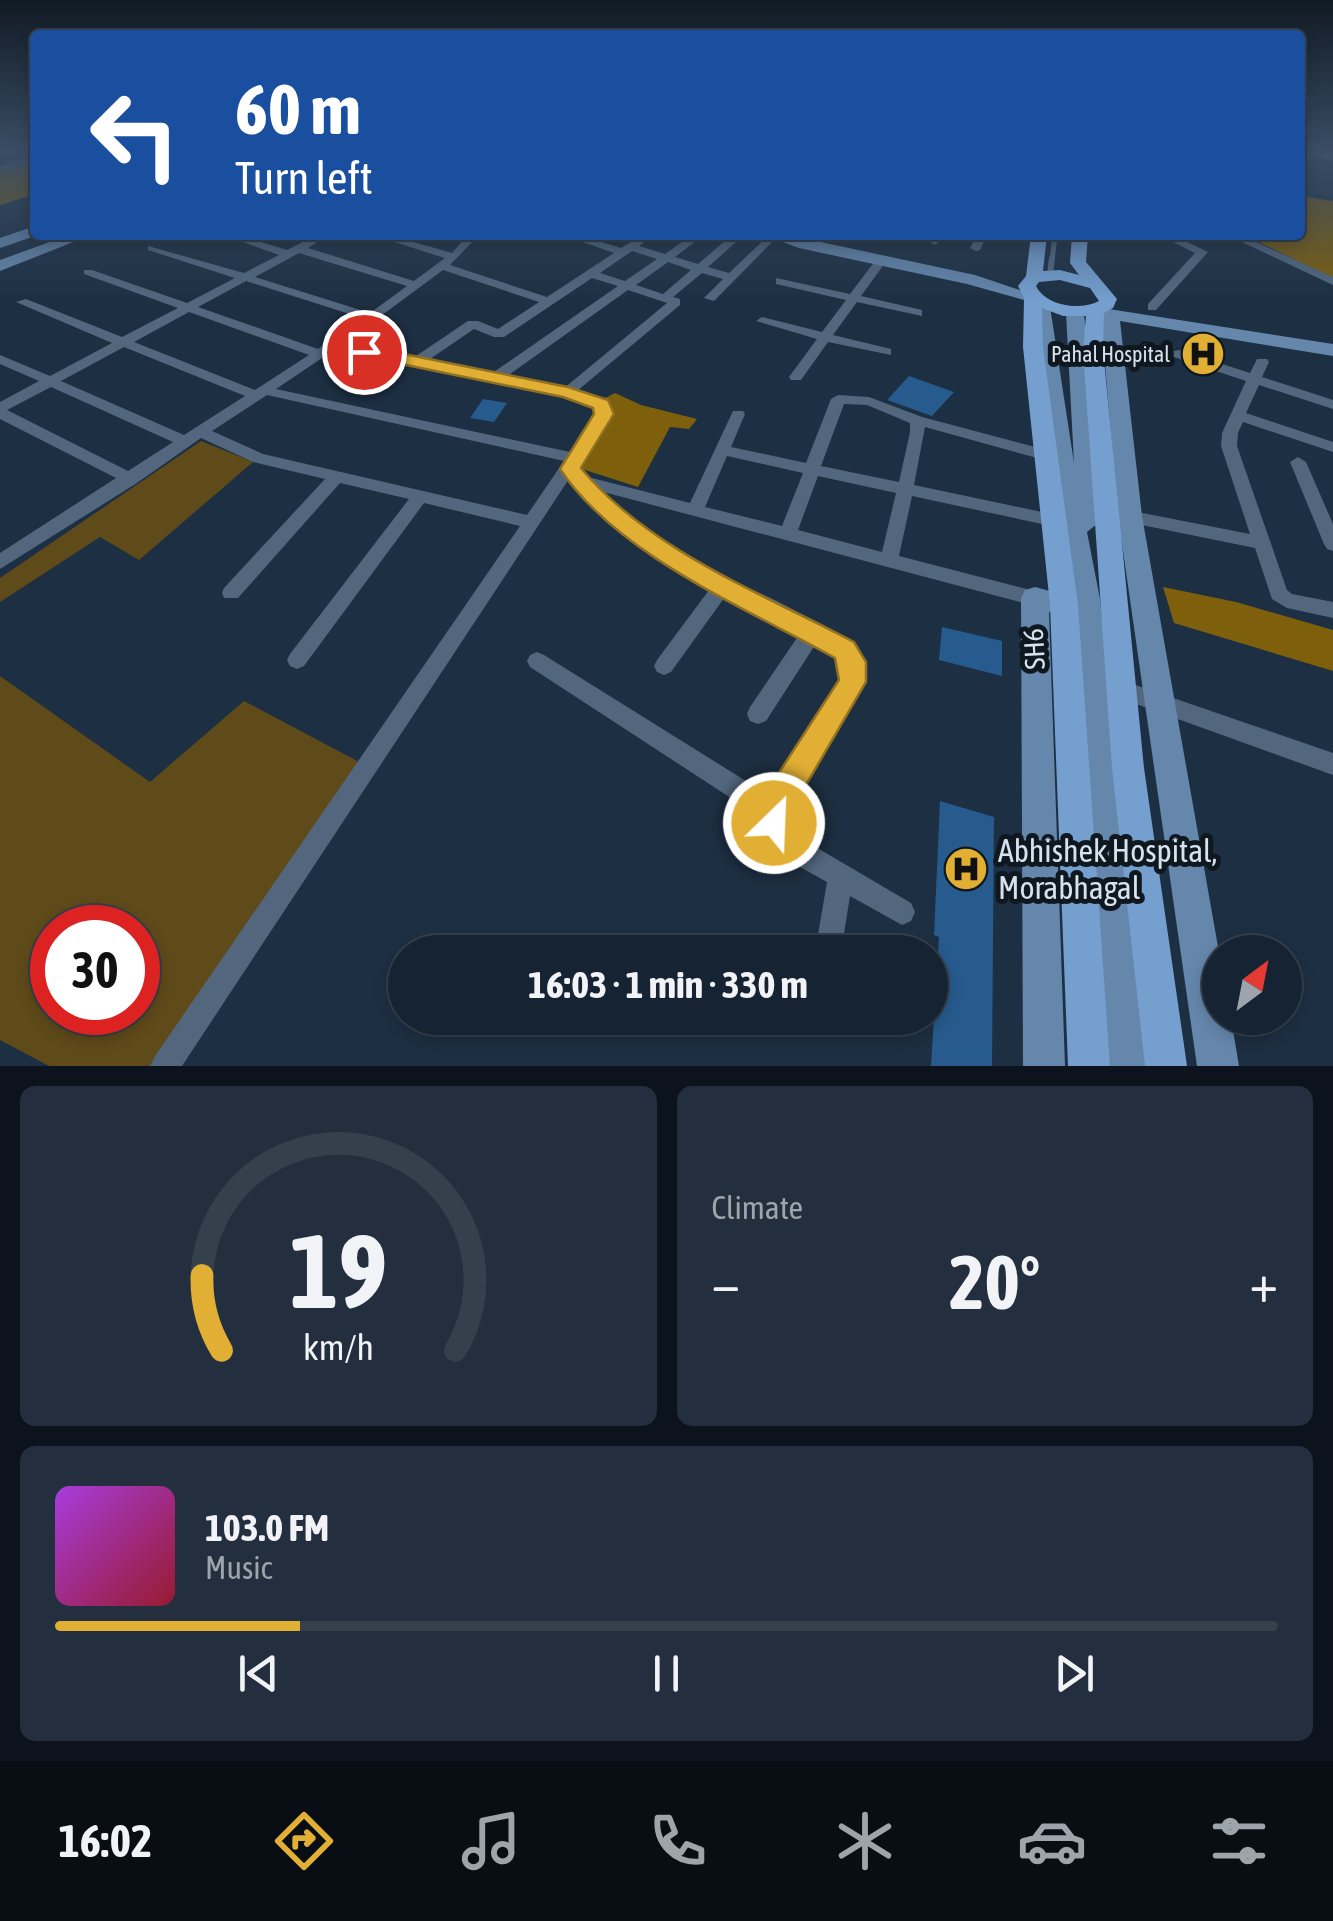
<!DOCTYPE html>
<meta charset="utf-8">
<style>
:root{--surface:#162332;--page:#232f3e;--text:#f1f3f6;--muted:#9ea4ac;--line:#35404d;--accent:#e1af34}
body{margin:0;font-family:"Asap Condensed",sans-serif;background:var(--page);color:var(--text);height:100vh;display:flex;flex-direction:column;font-size:38px;white-space:nowrap}
*{box-sizing:border-box;margin:0}
p{font-size:32px;color:var(--muted)}
.icon{flex:none;width:55px;height:55px;fill:none;stroke:currentColor;stroke-width:2;stroke-linecap:round;stroke-linejoin:round}
.map{position:relative;height:1066px;overflow:hidden}
.sheet{display:flex;flex-direction:column;gap:20px;padding:20px;background:#0c131c;flex:1}
.sheet>*{flex:none}
.banner{position:absolute;left:30px;top:30px;width:1275px;height:210px;border-radius:10px;box-shadow:0 5px 15px #0003,0 0 0 2px var(--line);background:#1a4fa0;color:#fff;overflow:hidden}
.needle{width:65px;rotate:32deg}
.buttons{position:absolute;left:1202px;top:935px;display:grid;gap:20px}
.buttons a{display:grid;place-items:center;width:100px;height:100px;border-radius:50%;background:var(--surface);box-shadow:0 5px 15px #0003,0 0 0 2px var(--line);font-size:50px}
.speed{position:absolute;left:30px;top:905px;display:flex;gap:20px;font-size:50px;font-weight:700;text-align:center}
.speed>*{display:grid;place-content:center;width:130px;height:130px;border-radius:50%;background:var(--surface);box-shadow:0 5px 15px #0003,0 0 0 2px var(--line);line-height:1}
.speed .limit{border:15px solid #d22;background:#fff;color:#111}
.pin{position:absolute;display:grid;place-items:center;width:85px;height:85px;color:#fff;margin:-42px;border:5px solid #fff;border-radius:50%;box-shadow:0 2px 10px #0007}
.me{position:absolute;width:110px;margin:-55px;rotate:24deg;stroke-linejoin:round;filter:drop-shadow(0 0 8px #0008)}
.turn{display:flex;align-items:center;gap:35px;height:210px;padding:0 40px;font-size:45px}
.turn .icon{width:130px;height:130px;stroke-width:2.5}
.turn b{display:block;font-size:70px;line-height:85px}
.big{font-size:75px;font-weight:700;line-height:1.1}
.sheet .card{flex:1;display:flex;flex-direction:column;justify-content:center;gap:15px;min-width:0;padding:0 35px;border-radius:15px;background:var(--page)}
.sheet .dial{align-items:center;gap:0}
.dial svg{height:260px;overflow:visible;fill:none;stroke:var(--line);stroke-width:7;stroke-linecap:round;text-anchor:middle}
.dial text{fill:var(--text);stroke:none}
.song{display:flex;align-items:center;gap:30px}
.cover{width:120px;height:120px;border-radius:15px;background:linear-gradient(135deg,hsl(280 70% 55%),hsl(350 70% 35%))}
.played{height:10px;border-radius:5px;background:linear-gradient(90deg,var(--accent) 20%,var(--line) 20%)}
.keys{display:flex;justify-content:space-around;direction:ltr}
.heat{display:flex;justify-content:space-between;align-items:center;font-size:55px;direction:ltr}
.sheet .tiles{flex:1;display:grid;gap:20px;grid-template-columns:1fr 1fr}
.card:last-child{grid-column:span 2}
.trip{position:absolute;left:388px;top:935px;width:560px;height:100px;border-radius:50px;background:var(--surface);box-shadow:0 5px 15px #0003,0 0 0 2px var(--line);font-weight:700;line-height:100px;text-align:center}
.tabs{display:flex;height:160px;justify-content:space-around;align-items:center;background:#090e14;color:var(--muted)}
.tabs .icon{width:70px;height:70px}
.tabs .selected{color:var(--accent)}
.tabs b{font-size:45px;color:var(--text)}
.map>svg:first-child{display:block}
</style>
<div class="map">
<svg width="1333" height="1066" viewBox="0 0 1333 1066">
<rect width="100%" height="100%" fill="#1d2f42"/>
<!-- green -->
<g fill="#5f4a1a" fill-rule="evenodd">
<polygon points="201,441 253,462 139,560 100,537 0,602 0,578"/>
<path d="M0,676L150,782L244,701L361,763L156,1066H49L0,1040ZM52,928H138V1012H52Z"/>
</g>
<!-- forest -->
<g fill="#7e5f0b">
<polygon points="35,161 35,194 0,205 0,171"/>
<polygon points="1300,196 1333,201 1333,278 1244,235 1300,235"/>
<polygon points="615,393 641,405 697,419 689,429 670,427 638,487 582,469 614,416 605,398"/>
<polygon points="1163,587 1236,602 1333,630 1333,671 1174,623"/>
</g>
<!-- building -->
<g fill="#275a8d">
<polygon points="909,376 954,392 932,416 887,400"/>
<polygon points="483,399 507,403 494,422 470,418"/>
<polygon points="942,627 1002,641 1002,676 939,660"/>
<polygon points="940,801 994,817 992,1066 931,1066 939,937 934,935"/>
</g>
<g fill="none" stroke-linecap="round" stroke-linejoin="round">
<!-- lane-far1 -->
<g stroke="#52677e" stroke-width="5">
<polyline points="0,169 35,158"/>
<polyline points="1052,261 1055,235"/>
</g>
<!-- lane -->
<polyline stroke="#52677e" stroke-width="6" points="1050,274 1052,258"/>
<!-- street -->
<g fill="#52677e" fill-rule="evenodd">
<path d="M223,235H239L287,250L316,235H329L308,248L414,281L445,258L372,235H389L452,253L468,235H479L450,265L547,297L614,253L563,235H579L621,248L642,235H654L639,246L665,254L692,235H704L675,257L698,264L732,235H744L708,267L729,273L769,235H779L714,301L704,298L723,279L702,273L673,297L680,299V305L577,391L606,401L611,414L583,457V463L577,467L584,476L690,503L733,411H743L745,414L731,447L806,463L831,399L838,395L869,397L922,417L1054,452L1056,456L1048,461L925,427L914,485L1056,515L1065,521L1056,527L912,496L899,556L1042,593L1044,598L1042,603L1035,606L596,490C645,549 728,575 794,610C813,620 840,631 854,646C863,658 862,669 862,683L792,801L787,821L797,836L911,903L915,912L911,921L902,925L850,896L841,952H815L827,882C801,867 765,852 763,819L530,667L527,661L530,655L537,652L544,655L770,796L842,681C842,656 837,656 817,642L766,721L758,724L750,721L747,714L750,707L801,632L727,594L671,672L664,675L657,672L654,666L657,660L712,586C656,558 608,528 569,479L182,1066H150L155,1056L520,526L424,503L304,666L297,669L290,666L287,660L290,654L409,499L340,483L238,598H224L222,593L224,588L325,479L253,462L201,438L137,483L0,569V553L116,478L0,419V402L39,381L0,364V355L50,376L112,343L16,302L26,299L122,337L178,308L84,274V270H92L187,303L235,278L148,250V246L244,273L279,255ZM632,251L657,259L625,281L600,273ZM299,253L407,286L370,313L255,277ZM668,262L691,270L663,294L636,285ZM443,270L539,302L498,329L478,321H468L413,358L343,344ZM592,278L618,286L491,374L427,361L474,329L494,337H504ZM246,281L362,318L318,349L198,307ZM628,290L667,303L563,389L506,377ZM189,312L309,355L255,390L134,342ZM124,347L245,396L184,435L61,381ZM334,350L585,401L594,406L597,414L570,452L276,389ZM51,387L173,442L128,471L7,410ZM267,395L564,461L527,515L263,454L212,431ZM844,404L867,405L910,423V432L899,482L821,466ZM727,456L803,473L782,526L705,507ZM818,476L896,493L882,552L798,530Z"/>
<polygon points="935,235 946,235 935,245 930,242"/>
<polygon points="977,235 987,235 980,250 976,251 970,248"/>
<polygon points="1159,235 1173,235 1208,252 1156,310 1148,310 1148,304 1195,253"/>
<polygon points="1227,235 1241,235 1333,277 1333,285"/>
<polygon points="875,261 885,263 861,296 922,310 922,316 857,302 833,335 891,349 891,355 828,342 801,380 791,380 789,377 817,339 756,321 762,317 822,332 846,300 776,284 776,278 850,294"/>
<polygon points="1179,350 1250,373 1257,359 1267,359 1269,362 1262,377 1333,400 1333,409 1259,385 1246,413 1333,442 1333,452 1243,422 1238,433 1237,446 1287,590 1292,594 1333,602 1333,618 1287,608 1272,599 1255,548 1122,521 1113,515 1122,509 1250,534 1221,446 1222,433 1246,381 1174,357 1174,351"/>
<polygon points="1298,457 1306,462 1333,524 1333,551 1327,549 1324,544 1290,462"/>
<polygon points="1121,680 1333,753 1333,775 1114,696 1110,689 1114,682"/>
</g>
<!-- secondary -->
<g fill="#6587ac" fill-rule="evenodd">
<polygon points="1300,152 1333,152 1333,160"/>
<polygon points="35,226 35,235 38,235 0,248 0,238"/>
<polygon points="69,235 91,235 0,271 0,260"/>
<polygon points="764,235 788,235 975,275 1049,300 1074,463 1066,313 1075,308 1084,313 1096,442 1097,524 1087,532 1100,599 1151,1066 1109,1066 1074,613 1064,616 1049,612 1065,1066 1023,1066 1021,598 1025,590 1035,587 1072,597 1045,427 1035,303 967,284 799,248"/>
<polygon points="1096,307 1333,344 1333,356 1120,321 1142,516 1220,958 1220,1018 1231,1018 1239,1066 1197,1066 1118,516 1101,318 1087,312"/>
</g>
<!-- primary -->
<path fill="#749fcf" fill-rule="evenodd" d="M1031,235H1047L1043,271L1060,270L1079,275L1070,263L1072,235H1088L1086,262L1117,299L1113,308L1104,313L1103,350L1144,768L1187,1066H1145L1112,768L1083,350L1086,316H1063L1042,308L1043,347L1078,605L1110,1066H1068L1050,605L1023,347L1024,298L1018,286L1026,276ZM1060,280L1090,288L1099,301C1080,311 1046,306 1036,286L1039,282Z"/>
</g>
<!-- sky -->
<linearGradient id="sky" x2="0" y2="1"><stop stop-color="#101a24"/><stop offset="0.5" stop-color="#3a4d65"/><stop offset="1" stop-color="#3a4d65" stop-opacity="0"/></linearGradient>
<rect width="1333" height="302" fill="url(#sky)"/>
<!-- route -->
<path fill="#e1af34" stroke="#927222" stroke-width="2.5" d="M364,346L568,387L608,400L614,414L581,468C649,550 761,593 854,642L866,662V682L796,802L785,834L774,839L763,834L758,823L771,785L839,680L835,658C746,608 617,555 560,469L594,414L593,408L563,397L357,355V348Z"/>
<!-- icons -->
<defs>
<g id="hospital-disc" transform="scale(2.25)"><circle r="9.5" fill="#e1af34" stroke="#0f171f"/><path d="M-5-5h3v3.5h4V-5h3V5h-3V1.5h-4V5h-3Z" fill="#111"/></g>
</defs>
<g fill-rule="evenodd">
<use href="#hospital-disc" x="1203" y="354"/>
<use href="#hospital-disc" x="966" y="869"/>
</g>
<g text-anchor="middle" stroke-width="10" stroke-linejoin="round" paint-order="stroke">
<!-- far-poi labels -->
<g font-size="22" fill="#d7e2ef" stroke="#0f171f" text-anchor="end">
<text x="1170" y="362">Pahal Hospital</text>
</g>
<!-- street labels -->
<g font-size="28" fill="#d7e2ef" stroke="#0f171f">
<text transform="translate(1034 649) rotate(-93)" y="10">SH6</text>
</g>
<!-- near-poi labels -->
<g font-size="32" fill="#d7e2ef" stroke="#0f171f" text-anchor="start">
<text x="998" y="862">Abhishek Hospital,<tspan x="998" dy="37">Morabhagal</tspan></text>
</g>
</g>
</svg>
<div class="buttons">
<a><svg class="needle" viewBox="-14 -14 28 28"><path d="M0-13l5 13h-10z" fill="#e53935"/><path d="M0 13l5-13h-10z" fill="#9ea4ac"/></svg></a>
</div>
<div class="speed"><div class="limit">30</div></div>
<div class="pin" style="left:364px;top:352px;background:#d93025"><svg class="icon" aria-label="arrive" viewBox="0 0 24 24"><path d="M6 21V4h12l-3 4 3 4H6"/></svg></div>
<svg class="me" style="left:774px;top:823px" viewBox="-20 -20 40 40"><circle r="17" fill="#e1af34" stroke="#fff" stroke-width="3"/><path d="M0-11L8 9 0 5-8 9z" fill="#fff"/></svg>
<div class="trip">16:03 · 1 min · 330 m</div>
<div class="banner">
<div class="turn"><svg class="icon" aria-label="left" viewBox="0 0 24 24"><path d="M17 20v-9H6M10 6l-5 5 5 5"/></svg><div><b>60 m</b>Turn left</div></div>
</div>
</div>
<section class="sheet">
<div class="tiles">
<div class="card dial"><svg viewBox="0 0 100 80">
<path d="M14 69A42 42 0 1 1 86 69"/>
<path d="M14 69A42 42 0 0 1 8 46" stroke="#e1af34"/>
<text x="50" y="56" font-size="32" font-weight="700">19</text>
<text x="50" y="72" font-size="11">km/h</text>
</svg></div>
<div class="card"><p>Climate</p>
<div class="heat"><a>−</a><b class="big">20°</b><a>+</a></div>
</div>
<div class="card">
<div class="song"><i class="cover"></i><div><b>103.0 FM</b><p>Music</p></div></div>
<div class="played"></div>
<div class="keys"><svg class="icon" aria-label="previous" viewBox="0 0 24 24"><path d="M18 5L8 12l10 7zM5 5v14"/></svg><svg class="icon" aria-label="pause" viewBox="0 0 24 24"><path d="M8 5v14M16 5v14"/></svg><svg class="icon" aria-label="next" viewBox="0 0 24 24"><path d="M6 5l10 7-10 7zM19 5v14"/></svg></div>
</div>
</div>
</section>
<nav class="tabs">
<b>16:02</b>
<svg class="icon selected" aria-label="directions" viewBox="0 0 24 24"><path d="M12 3l9 9-9 9-9-9zM9 14v-3h6M13 9l2 2-2 2"/></svg>
<svg class="icon" aria-label="music" viewBox="0 0 24 24"><path d="M9 18V5l10-2v13"/><circle cx="6" cy="18" r="3"/><circle cx="16" cy="16" r="3"/></svg>
<svg class="icon" aria-label="phone" viewBox="0 0 24 24"><path d="M5 4h4l2 5-3 2q2 4 5 5l2-3 5 2v4C11 20 4 13 5 4z"/></svg>
<svg class="icon" aria-label="climate" viewBox="0 0 24 24"><path d="M12 3v18M4 7l16 10M4 17L20 7"/></svg>
<svg class="icon" aria-label="car" viewBox="0 0 24 24"><path d="M5 17H2v-5l4-1 3-4h7l3 4 3 1v5h-3M9 17h6M6 11h13"/><circle cx="7" cy="17" r="2"/><circle cx="17" cy="17" r="2"/></svg>
<svg class="icon" aria-label="filters" viewBox="0 0 24 24"><path d="M4 7h16M4 17h16"/><circle cx="9" cy="7" r="2"/><circle cx="15" cy="17" r="2"/></svg>
</nav>
